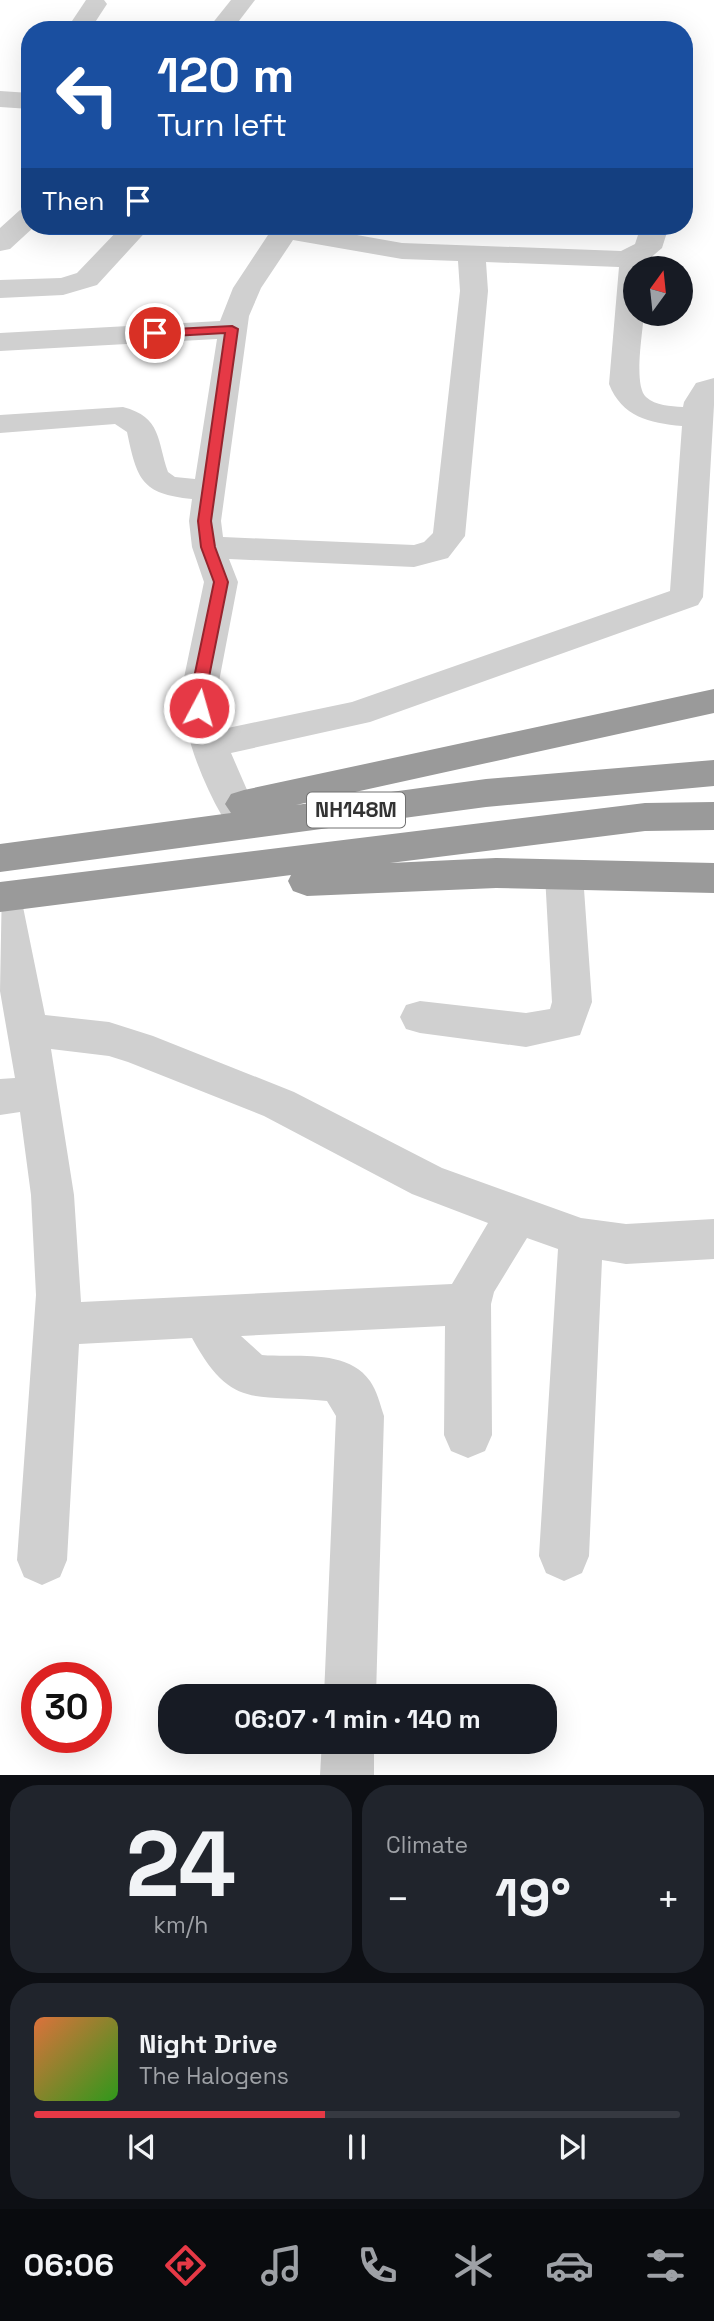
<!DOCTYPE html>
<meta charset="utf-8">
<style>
:root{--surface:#171b24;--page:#20242c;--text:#f1f3f6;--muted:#9ea1a6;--line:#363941;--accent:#e63946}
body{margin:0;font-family:"Space Grotesk",sans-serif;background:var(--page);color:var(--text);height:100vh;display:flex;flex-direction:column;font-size:26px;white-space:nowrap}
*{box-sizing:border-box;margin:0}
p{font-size:23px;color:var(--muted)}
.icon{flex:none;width:38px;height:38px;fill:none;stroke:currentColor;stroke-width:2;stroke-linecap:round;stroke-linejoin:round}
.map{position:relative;height:1775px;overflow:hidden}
.panel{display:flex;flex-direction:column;gap:10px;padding:10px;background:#0d0f14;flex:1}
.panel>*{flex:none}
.top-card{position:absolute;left:21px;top:21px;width:672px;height:214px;border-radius:28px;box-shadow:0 7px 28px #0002;background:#1a4fa0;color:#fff;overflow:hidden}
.needle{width:46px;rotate:15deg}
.controls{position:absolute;left:623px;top:256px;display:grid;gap:14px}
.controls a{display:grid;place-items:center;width:70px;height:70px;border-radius:50%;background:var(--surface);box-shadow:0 7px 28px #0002;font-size:35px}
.speed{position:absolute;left:21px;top:1662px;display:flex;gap:14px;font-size:35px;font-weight:700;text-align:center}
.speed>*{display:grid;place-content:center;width:91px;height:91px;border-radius:50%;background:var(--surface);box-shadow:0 7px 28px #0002;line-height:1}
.speed .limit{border:10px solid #d22;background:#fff;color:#111}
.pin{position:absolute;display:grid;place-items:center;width:60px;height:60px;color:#fff;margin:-30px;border:4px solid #fff;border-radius:50%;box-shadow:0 2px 7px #0007}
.me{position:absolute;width:77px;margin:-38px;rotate:6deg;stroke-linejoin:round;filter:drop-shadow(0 0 5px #0008)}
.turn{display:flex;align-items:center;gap:24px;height:147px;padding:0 21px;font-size:32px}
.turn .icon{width:91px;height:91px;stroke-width:2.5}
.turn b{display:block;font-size:49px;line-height:60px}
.then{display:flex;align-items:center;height:66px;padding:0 21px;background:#0003;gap:14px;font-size:26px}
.big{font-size:52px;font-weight:800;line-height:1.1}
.panel .card{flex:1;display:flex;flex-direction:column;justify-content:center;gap:10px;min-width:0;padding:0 24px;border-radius:28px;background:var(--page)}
.panel .dial{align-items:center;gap:0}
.dial b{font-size:91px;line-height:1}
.song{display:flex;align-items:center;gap:21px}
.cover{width:84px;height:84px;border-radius:10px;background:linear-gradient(135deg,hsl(20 70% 55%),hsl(110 70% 35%))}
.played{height:7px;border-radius:4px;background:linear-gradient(90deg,var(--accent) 45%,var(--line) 45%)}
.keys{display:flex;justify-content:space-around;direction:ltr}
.heat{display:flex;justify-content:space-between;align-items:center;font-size:38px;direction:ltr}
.panel .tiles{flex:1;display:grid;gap:10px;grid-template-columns:1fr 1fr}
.card:last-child{grid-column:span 2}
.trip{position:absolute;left:158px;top:1684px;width:399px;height:70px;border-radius:28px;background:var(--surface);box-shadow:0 7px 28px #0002;font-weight:800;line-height:70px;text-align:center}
.tabs{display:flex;height:112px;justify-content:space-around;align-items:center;background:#090b0e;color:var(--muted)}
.tabs .icon{width:49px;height:49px}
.tabs .current{color:var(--accent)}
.tabs b{font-size:32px;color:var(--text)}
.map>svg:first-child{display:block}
</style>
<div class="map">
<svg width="714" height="1775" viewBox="0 0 714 1775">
<rect width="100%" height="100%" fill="#fff"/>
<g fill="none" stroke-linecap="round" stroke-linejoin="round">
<!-- street -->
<g fill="#d0d0d0" fill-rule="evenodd">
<polygon points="86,0 104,0 107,4 90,30 66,30"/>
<polygon points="231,0 255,0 232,30 207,30"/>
<polygon points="0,91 30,93 30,109 0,107"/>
<polygon points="30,208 30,226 35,226 10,249 0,251 0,228 20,210"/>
<polygon points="122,226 151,226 97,285 63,295 0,298 0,280 61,278 77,273"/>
<path d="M247,226H306L402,243L621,251L635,244L641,226H669L662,248L648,260L647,268H635V313H644C643,331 633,385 646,397C656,406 670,406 683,407L684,402L696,383L714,378V405L703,597L698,605L370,722L231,753L254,806L248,816L235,820L222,816C201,779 184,735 181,692L204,582L192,547L189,521L192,499C141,494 137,479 127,432L115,424L0,433V415L123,407C162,417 157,441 168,472L175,477L195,479L217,339L0,351V333L220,321L233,288L268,235L251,232ZM293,240L402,259L458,261L460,291L433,533L424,542L414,545L223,537L221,521L249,316L261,288ZM486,262L619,267L609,384C622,417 649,423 682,426L670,591L352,702L223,729L217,692L238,582L229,559L414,567L448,558L465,536L488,291Z"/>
<polygon points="564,860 578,865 583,875 592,1002 580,1035 526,1047 420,1033 406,1029 400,1017 406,1005 420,1001 526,1013 550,1009 552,1002 545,875 550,865"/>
<path d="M2,882L16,886L21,897L45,1015L109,1022L153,1036L294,1092L442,1168L581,1218L626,1224L714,1219V1259L626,1264L602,1260L589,1556L582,1573L564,1581L546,1573L539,1556L558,1249L527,1238L494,1292L491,1304L492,1435L485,1451L468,1458L451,1451L444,1435L445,1326L241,1336L262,1355C296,1358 347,1348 370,1381C377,1391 380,1404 384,1416L376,1696H324L336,1416L327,1401C256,1393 232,1412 192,1338L79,1344L67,1560L60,1577L42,1585L24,1577L17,1560L36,1295L31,1195L20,1112L0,1115V1079L15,1078L0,991ZM51,1049L109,1056L128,1062L264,1116L412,1194L488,1223L452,1284L81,1302L74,1195Z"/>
<polygon points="322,1741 374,1741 374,1775 320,1775"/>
</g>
<!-- highway -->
<g fill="#9a9a9a" fill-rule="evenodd">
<polygon points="714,689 714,713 296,805 486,779 714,760 714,786 486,807 0,872 0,844 231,813 225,804 231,794 244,790"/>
<polygon points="714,802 714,830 645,831 390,863 496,858 714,863 714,893 496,888 307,896 293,891 288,881 291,875 0,912 0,882 645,803"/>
</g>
</g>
<!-- route -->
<polygon fill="#e63946" stroke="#96252e" stroke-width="2" points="232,326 238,329 211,521 215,547 228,582 206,692 206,708 199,714 192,708 191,692 214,582 201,547 198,521 225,333 155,337 149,333 155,330"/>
<g text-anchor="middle" stroke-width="7" stroke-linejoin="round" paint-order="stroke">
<!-- shield labels -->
<rect fill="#fff" stroke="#707070" stroke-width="2" x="307" y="792.5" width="98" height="35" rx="5"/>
<g font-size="21" font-weight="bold" fill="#333">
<text x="356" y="817">NH148M</text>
</g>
</g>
</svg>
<div class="controls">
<a><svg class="needle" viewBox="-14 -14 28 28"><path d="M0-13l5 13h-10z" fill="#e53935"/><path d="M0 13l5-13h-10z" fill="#9ea1a6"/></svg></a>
</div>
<div class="speed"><div class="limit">30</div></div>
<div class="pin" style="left:155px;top:333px;background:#d93025"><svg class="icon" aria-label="arrive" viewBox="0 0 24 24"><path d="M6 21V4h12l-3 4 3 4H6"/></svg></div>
<svg class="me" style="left:199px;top:708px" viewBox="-20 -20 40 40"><circle r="17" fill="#e63946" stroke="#fff" stroke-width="3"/><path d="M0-11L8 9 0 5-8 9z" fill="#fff"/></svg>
<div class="trip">06:07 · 1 min · 140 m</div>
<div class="top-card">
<div class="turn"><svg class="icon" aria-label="left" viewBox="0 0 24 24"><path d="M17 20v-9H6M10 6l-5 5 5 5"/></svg><div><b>120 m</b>Turn left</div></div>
<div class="then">Then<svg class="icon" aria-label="arrive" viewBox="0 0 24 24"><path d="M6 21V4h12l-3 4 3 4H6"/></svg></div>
</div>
</div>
<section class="panel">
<div class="tiles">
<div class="card dial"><b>24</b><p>km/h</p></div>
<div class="card"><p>Climate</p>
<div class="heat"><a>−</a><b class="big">19°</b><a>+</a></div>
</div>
<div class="card">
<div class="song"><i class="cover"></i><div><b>Night Drive</b><p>The Halogens</p></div></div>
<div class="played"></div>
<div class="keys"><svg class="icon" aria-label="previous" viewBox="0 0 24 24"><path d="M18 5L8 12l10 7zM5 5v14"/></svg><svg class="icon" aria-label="pause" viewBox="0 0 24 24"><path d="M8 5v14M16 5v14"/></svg><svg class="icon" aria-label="next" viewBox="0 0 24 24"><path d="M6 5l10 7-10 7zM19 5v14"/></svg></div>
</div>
</div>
</section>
<nav class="tabs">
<b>06:06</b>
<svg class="icon current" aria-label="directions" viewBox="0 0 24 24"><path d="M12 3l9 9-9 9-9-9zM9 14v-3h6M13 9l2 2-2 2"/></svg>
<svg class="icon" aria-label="music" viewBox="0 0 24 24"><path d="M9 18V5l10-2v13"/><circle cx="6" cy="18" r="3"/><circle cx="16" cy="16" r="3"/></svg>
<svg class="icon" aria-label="phone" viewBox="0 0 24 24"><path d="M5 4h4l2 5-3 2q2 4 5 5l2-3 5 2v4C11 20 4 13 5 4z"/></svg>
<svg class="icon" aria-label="climate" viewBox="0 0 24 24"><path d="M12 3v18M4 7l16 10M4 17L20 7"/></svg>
<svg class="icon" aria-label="car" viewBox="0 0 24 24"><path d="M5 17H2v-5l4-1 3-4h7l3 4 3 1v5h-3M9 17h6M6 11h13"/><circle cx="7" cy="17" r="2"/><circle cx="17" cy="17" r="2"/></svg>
<svg class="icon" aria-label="filters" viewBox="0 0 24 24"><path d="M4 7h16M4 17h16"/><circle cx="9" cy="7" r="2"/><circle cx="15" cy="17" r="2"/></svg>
</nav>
